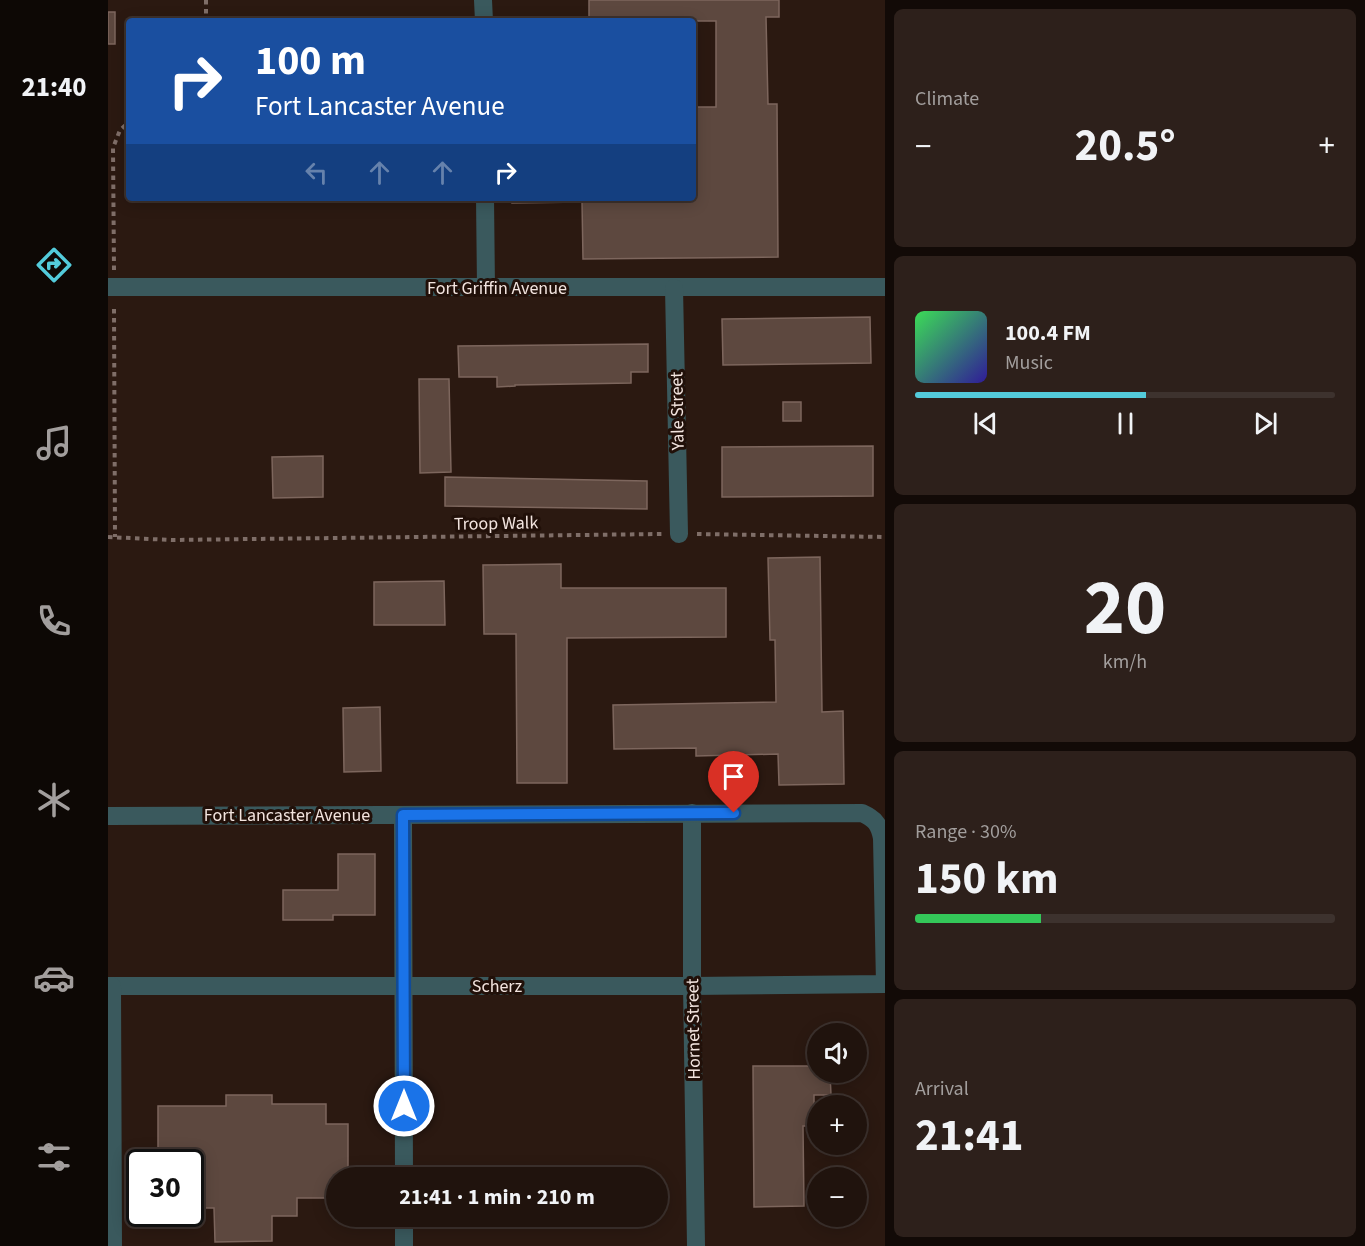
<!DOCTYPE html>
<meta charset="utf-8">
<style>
:root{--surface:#20130d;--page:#2d201b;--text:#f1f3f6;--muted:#a29e9d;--line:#3d322e;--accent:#53cbdb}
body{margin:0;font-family:"Source Sans 3",sans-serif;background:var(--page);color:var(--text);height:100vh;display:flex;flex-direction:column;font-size:22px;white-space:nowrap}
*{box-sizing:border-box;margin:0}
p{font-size:20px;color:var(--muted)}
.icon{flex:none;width:33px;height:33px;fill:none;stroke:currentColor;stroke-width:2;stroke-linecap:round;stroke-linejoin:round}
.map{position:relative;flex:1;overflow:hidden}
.details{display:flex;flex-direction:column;gap:9px;padding:9px;background:#120a07;width:480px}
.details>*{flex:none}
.hud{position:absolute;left:18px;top:18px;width:570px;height:183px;border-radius:6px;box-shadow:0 3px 15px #0003,0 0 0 2px var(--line);background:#1a4fa0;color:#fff;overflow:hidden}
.tools{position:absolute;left:699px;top:1023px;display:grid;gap:12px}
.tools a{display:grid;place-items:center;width:60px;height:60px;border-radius:50%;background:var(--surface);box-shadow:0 3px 15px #0003,0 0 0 2px var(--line);font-size:30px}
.speed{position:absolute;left:18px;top:1149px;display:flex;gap:12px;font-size:30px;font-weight:700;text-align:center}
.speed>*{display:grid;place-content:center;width:78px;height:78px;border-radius:50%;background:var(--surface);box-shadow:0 3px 15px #0003,0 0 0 2px var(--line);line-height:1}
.speed .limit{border:3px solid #111;border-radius:9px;background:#fff;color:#111}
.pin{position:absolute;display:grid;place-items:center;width:51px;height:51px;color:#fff;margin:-62px -26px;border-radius:50% 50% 50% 0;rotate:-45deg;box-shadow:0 0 6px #0007}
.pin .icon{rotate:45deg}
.me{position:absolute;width:66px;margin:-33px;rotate:0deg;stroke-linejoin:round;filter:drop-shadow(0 0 4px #0008)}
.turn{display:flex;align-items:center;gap:21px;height:126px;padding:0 30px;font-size:27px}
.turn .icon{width:78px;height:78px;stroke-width:2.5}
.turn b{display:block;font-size:42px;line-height:51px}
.lanes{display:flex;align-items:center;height:57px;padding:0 30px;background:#0003;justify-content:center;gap:30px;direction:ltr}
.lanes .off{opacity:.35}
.big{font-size:45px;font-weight:700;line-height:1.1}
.details .widget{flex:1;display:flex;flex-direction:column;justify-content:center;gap:9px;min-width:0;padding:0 21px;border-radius:9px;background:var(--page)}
.details .dial{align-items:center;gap:0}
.dial b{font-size:78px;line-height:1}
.song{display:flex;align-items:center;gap:18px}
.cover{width:72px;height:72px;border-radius:9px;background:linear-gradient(135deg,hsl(130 70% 55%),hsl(250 70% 35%))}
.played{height:6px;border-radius:3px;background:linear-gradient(90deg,var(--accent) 55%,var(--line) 55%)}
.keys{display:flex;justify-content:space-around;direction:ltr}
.heat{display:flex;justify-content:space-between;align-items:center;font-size:33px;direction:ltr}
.charge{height:9px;border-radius:4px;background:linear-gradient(90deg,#34c759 30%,var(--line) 0)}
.trip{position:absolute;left:218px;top:1167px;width:342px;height:60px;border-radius:30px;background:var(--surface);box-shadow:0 3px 15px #0003,0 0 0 2px var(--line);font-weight:700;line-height:60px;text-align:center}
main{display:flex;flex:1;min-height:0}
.menu{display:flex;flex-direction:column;width:108px;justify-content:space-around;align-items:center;background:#0d0805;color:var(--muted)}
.menu .icon{width:42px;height:42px}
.menu .active{color:var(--accent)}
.menu b{font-size:27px;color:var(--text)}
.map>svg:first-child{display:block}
</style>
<main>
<nav class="menu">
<b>21:40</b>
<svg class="icon active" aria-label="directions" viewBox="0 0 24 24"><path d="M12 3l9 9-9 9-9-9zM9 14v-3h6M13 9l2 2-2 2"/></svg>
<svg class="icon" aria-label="music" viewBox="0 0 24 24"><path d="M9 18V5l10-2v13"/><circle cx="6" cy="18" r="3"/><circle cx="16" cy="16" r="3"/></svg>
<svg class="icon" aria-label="phone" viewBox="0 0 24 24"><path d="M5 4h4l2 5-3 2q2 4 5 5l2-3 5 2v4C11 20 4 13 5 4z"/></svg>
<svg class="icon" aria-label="climate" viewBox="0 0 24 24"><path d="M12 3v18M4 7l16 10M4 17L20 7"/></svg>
<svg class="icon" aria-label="car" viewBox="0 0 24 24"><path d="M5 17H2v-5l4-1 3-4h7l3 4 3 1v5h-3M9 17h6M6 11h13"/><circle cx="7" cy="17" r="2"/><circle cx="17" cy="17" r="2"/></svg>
<svg class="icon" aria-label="filters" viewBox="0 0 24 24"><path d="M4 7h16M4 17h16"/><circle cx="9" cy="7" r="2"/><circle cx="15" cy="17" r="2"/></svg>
</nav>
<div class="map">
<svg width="777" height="1246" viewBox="0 0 777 1246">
<rect width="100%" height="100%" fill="#2b1911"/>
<!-- building -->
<g fill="#5d483f" stroke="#7d665d" stroke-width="1.5">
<polygon points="481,0 671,0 671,17 658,17 660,104 669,104 670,257 475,259 474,202 404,203 404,198 585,198 585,107 608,107 608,21 481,21"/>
<rect x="0" y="12" width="7" height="32"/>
<rect x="201" y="19" width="54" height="2"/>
<polygon points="762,317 763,363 615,365 614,319"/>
<polygon points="540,344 540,372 523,372 523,383 407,385 407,386 389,387 389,377 351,377 350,346"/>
<polygon points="311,379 341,379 343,472 312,473"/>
<rect x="675" y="402" width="18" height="19"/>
<polygon points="765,446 765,496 614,497 614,447"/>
<polygon points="215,456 215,497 165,498 164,457"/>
<polygon points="337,477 539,481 539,509 337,506"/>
<polygon points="712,557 714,712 735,711 736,784 671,785 670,754 588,756 588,748 506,749 505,705 668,702 667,640 662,640 660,558"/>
<polygon points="453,564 453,588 618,588 618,637 459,638 459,783 409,783 408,634 376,634 375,565"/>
<polygon points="336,581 337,625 266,625 266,582"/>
<polygon points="272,707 273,771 236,772 235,708"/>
<polygon points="230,854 267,854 267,915 225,915 225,920 175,920 175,890 230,890"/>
<polygon points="645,1066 710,1066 710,1072 722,1072 723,1095 706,1095 706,1126 695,1126 696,1206 646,1207"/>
<polygon points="118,1095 164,1095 164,1104 218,1104 218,1124 240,1124 240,1178 228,1178 228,1198 189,1198 189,1216 164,1216 164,1241 107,1242 106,1208 82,1208 82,1162 50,1162 50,1106 118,1106"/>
</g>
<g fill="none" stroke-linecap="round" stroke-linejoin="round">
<!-- path -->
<g stroke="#7f6e68" stroke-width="4" stroke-dasharray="4.5 4.5" stroke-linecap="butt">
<polyline points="98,0 98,21"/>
<polyline points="6,270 5,148 12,130 21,122"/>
<polyline points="6,309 7,537"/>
<polyline points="589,534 777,537"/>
<polyline points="0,537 63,540 554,534"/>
</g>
<!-- minor -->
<g stroke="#3a595d" stroke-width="18">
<polyline points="375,0 376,21"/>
<polyline points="377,198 378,288"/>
<polyline points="0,287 777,287"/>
<polyline points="566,288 571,534"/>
<polyline points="584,813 584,986 588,1246"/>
<polyline points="295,815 296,1178"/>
<path d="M0,816L754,813C767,819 771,824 774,838L777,984L584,986H0"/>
<polyline points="4,986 5,1246"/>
<polyline points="296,1246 296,1216"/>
</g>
</g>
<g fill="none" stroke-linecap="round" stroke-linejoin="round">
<!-- route casing -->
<g stroke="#114b97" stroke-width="15">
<polyline id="route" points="296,1106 295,815 626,813"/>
</g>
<!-- route -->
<use href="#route" stroke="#1a73e8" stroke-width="10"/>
</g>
<g text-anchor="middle" stroke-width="6" stroke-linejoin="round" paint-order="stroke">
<!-- street labels -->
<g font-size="18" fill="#f2e4df" stroke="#211009">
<text x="389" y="294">Fort Griffin Avenue</text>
<text transform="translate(569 411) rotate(-91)" y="6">Yale Street</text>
<text transform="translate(388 523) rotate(-1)" y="6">Troop Walk</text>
<text x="179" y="821">Fort Lancaster Avenue</text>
<text x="389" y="992">Scherz</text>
<text transform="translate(585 1029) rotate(-91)" y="6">Hornet Street</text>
</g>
</g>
</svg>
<div class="tools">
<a><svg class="icon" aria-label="sound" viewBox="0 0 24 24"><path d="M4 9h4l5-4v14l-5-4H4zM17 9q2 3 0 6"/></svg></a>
<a>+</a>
<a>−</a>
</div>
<div class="speed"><div class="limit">30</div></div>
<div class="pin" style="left:626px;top:813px;background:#d93025"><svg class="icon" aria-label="arrive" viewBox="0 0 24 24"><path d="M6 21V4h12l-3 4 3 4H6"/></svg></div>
<svg class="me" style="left:296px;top:1106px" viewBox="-20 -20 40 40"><circle r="17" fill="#1a73e8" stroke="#fff" stroke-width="3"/><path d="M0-11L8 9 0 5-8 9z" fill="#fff"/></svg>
<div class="trip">21:41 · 1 min · 210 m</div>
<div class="hud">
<div class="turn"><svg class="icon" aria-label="right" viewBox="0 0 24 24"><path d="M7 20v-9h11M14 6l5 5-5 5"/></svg><div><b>100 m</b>Fort Lancaster Avenue</div></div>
<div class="lanes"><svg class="icon off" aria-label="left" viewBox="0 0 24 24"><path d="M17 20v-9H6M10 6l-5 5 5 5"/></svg><svg class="icon off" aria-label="ahead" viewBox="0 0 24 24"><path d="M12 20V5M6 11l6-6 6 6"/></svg><svg class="icon off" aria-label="ahead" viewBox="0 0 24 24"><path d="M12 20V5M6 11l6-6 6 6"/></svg><svg class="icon" aria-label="right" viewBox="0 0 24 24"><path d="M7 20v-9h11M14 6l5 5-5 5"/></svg></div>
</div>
</div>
<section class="details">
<div class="widget"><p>Climate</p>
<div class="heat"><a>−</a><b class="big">20.5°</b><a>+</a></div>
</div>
<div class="widget">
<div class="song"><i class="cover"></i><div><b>100.4 FM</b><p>Music</p></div></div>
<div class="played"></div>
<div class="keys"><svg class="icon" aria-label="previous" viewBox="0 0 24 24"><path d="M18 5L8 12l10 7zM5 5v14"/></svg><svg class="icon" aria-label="pause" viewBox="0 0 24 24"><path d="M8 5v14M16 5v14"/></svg><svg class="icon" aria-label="next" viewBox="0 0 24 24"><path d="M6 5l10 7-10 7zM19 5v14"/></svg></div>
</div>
<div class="widget dial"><b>20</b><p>km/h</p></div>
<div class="widget"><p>Range · 30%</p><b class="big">150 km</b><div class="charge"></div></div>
<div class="widget"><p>Arrival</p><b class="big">21:41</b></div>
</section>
</main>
